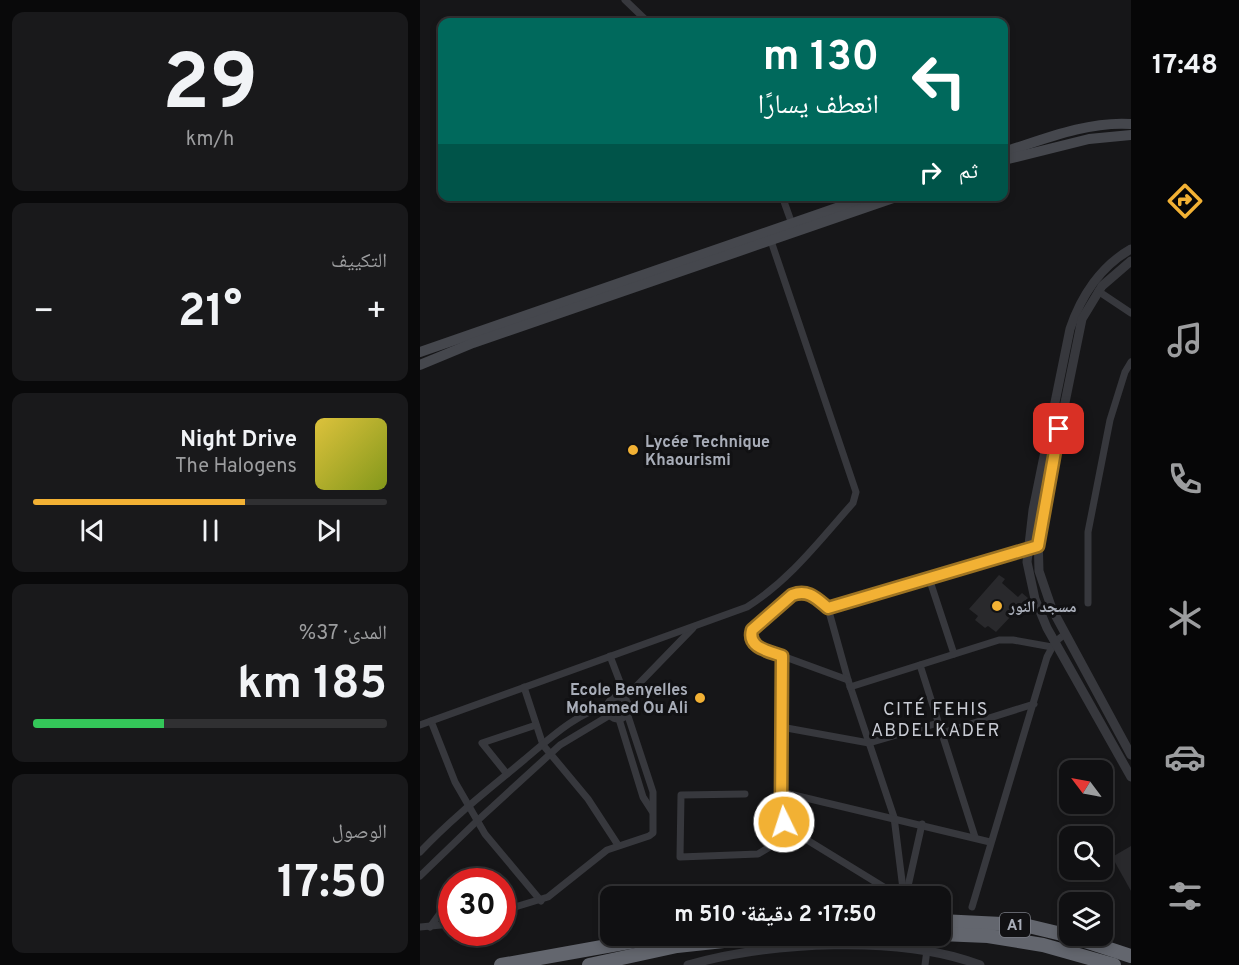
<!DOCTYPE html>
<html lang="ar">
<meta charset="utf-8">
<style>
:root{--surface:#101012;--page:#19191b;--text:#f1f3f6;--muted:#9c9d9f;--line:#303032;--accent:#f2b134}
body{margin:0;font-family:Overpass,"Noto Naskh Arabic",sans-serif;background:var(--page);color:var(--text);direction:rtl;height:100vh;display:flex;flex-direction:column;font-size:22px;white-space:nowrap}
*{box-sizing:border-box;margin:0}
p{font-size:20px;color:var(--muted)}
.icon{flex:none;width:33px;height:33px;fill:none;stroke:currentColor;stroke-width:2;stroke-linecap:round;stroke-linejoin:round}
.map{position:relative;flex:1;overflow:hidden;direction:ltr}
.drawer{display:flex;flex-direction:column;gap:12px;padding:12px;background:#09090a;width:420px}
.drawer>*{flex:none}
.hud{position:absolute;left:18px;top:18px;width:570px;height:183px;border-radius:12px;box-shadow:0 3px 9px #0003,0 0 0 2px var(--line);direction:rtl;background:#00695c;color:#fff;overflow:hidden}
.needle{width:39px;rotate:302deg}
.controls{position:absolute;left:639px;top:760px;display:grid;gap:12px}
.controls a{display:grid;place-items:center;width:54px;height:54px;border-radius:12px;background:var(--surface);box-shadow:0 3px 9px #0003,0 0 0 2px var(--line);font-size:30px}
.speed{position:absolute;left:18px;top:868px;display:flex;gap:12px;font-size:30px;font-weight:700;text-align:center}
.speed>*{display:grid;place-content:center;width:78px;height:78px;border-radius:50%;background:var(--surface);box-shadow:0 3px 9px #0003,0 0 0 2px var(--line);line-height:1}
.speed .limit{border:9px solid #d22;background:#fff;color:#111}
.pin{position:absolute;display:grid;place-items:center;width:51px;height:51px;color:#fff;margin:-26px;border-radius:12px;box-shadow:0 3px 9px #0006}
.me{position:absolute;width:66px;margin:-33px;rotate:356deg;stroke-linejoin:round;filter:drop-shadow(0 0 4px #0008)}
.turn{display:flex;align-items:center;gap:21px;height:126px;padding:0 30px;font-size:27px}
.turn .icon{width:78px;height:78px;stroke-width:2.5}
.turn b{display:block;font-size:42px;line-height:51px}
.then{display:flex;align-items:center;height:57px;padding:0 30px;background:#0003;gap:12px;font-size:22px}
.big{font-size:45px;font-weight:700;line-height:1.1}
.drawer .card{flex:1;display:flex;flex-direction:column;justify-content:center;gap:9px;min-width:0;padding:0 21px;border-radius:12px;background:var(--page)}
.drawer .dial{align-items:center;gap:0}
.dial b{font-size:78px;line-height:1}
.song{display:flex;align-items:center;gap:18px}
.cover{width:72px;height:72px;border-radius:9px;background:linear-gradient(135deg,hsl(50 70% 55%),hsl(70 70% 35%))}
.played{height:6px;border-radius:3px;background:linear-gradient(90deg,var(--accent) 60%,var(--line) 60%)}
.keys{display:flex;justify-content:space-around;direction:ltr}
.heat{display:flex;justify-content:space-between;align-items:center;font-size:33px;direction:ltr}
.charge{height:9px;border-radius:4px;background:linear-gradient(90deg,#34c759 37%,var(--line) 0)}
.trip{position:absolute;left:180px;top:886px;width:351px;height:60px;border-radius:12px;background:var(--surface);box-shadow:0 3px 9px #0003,0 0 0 2px var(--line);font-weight:700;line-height:60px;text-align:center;direction:rtl}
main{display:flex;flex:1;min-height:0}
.tabs{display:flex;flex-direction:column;width:108px;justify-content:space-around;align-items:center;background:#060607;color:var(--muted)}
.tabs .icon{width:42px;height:42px}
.tabs .on{color:var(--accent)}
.tabs b{font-size:27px;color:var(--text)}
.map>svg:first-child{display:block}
</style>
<main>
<nav class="tabs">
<b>17:48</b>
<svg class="icon on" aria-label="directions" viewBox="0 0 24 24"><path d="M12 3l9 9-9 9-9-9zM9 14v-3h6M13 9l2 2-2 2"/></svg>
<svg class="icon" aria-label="music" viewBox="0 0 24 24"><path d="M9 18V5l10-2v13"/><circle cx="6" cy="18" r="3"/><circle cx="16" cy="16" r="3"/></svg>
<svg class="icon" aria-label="phone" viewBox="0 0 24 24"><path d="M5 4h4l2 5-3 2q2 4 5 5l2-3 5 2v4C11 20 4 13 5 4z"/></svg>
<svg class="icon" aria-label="climate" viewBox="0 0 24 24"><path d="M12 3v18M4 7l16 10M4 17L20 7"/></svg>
<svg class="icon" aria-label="car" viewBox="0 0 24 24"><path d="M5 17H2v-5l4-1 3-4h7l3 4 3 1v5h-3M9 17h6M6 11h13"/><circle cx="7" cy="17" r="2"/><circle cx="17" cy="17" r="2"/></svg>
<svg class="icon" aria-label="filters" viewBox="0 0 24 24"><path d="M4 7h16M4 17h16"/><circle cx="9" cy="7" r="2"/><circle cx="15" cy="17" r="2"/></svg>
</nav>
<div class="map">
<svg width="711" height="965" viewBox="0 0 711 965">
<rect width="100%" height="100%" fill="#161618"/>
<!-- building -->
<g fill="#29292c">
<polygon points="579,575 585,579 582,583 598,597 602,593 608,598 576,632 568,626 565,628 555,620 558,616 549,609"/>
<polygon points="711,846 711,891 692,857"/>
</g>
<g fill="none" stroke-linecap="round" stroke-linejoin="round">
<!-- minor -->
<g stroke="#37383d" stroke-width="7">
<polyline points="205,0 228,22"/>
<polyline points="362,196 372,224"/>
<polyline points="678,291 711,313"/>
<polyline points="509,578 534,654"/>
<polyline points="668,603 668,532 690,420 705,372 711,362"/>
<polyline points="408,608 428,680 474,817 484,897"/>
<polyline points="190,656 203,690 204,699"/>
<polyline points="362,656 361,813 366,827 480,897"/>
<polyline points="500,665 555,837"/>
<path d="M428,680L338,647L332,640V630L372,595C388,589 396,598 408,608L612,548"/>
<polyline points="104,687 123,745 168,799 198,845"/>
<polyline points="430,687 579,640 593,640 632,647"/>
<circle cx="198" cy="708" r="11"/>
<polyline points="204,699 273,628"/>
<polyline points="199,719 223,797 232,811"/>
<polyline points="11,721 35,782 65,834 121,901"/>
<path d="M0,725L327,607C370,580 400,540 433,503L436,492L350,238"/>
<polyline points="361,727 449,743 518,723"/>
<polyline points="522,733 614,704"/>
<polyline points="87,774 62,743 116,725"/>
<polyline points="361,792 570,842"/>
<polyline points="325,794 261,795 260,857 338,854 373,833"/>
<path d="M0,852C32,818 68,790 104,760C128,740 156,713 188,705"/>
<polyline points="0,876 57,821 140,745 190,715"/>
<polyline points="42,882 44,879 47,882"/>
<polyline points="486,895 502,824"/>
<polyline points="552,907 627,657 635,642 645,634"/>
<polyline points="82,911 128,897 187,850 229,836 233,833 233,792 207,713"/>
<polyline points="0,927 32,924"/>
<polyline points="10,927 32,897"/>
<polyline points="505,965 507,950"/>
</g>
<!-- tertiary -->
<g stroke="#37383d" stroke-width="9">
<path d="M711,249C681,266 661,296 650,329L613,510L607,562L615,599L627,628L711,777"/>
<polyline points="711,261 682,286 662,319 618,535 619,571 632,609 711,755"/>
<path d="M268,965C349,942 480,934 560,965"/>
</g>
<!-- secondary -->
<g stroke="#45474d" stroke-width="10">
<path d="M584,152C624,139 668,121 711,124"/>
<polyline points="584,160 669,139 711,135"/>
<polyline points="0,352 451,196"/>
<polyline points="0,365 53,343 479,196"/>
</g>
<!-- motorway -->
<g stroke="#63666e" stroke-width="14">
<polyline points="520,921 604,925 650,936"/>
<polyline points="520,934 568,936 623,945 694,965"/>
<polyline points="650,936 711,956"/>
<polyline points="81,965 243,936"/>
<polyline points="169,965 257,946 351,936"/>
</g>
</g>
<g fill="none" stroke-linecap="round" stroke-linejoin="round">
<!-- route casing -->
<g stroke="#9d7322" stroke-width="15">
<path id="route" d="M364,822L361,813L362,656C349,651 327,648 332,630L372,595C388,589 396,598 408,608L618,546L639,429"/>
</g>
<!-- route -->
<use href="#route" stroke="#f2b134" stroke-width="10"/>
</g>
<!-- markers -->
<g fill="#f2b134" stroke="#111113" stroke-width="2">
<circle cx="213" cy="450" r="6"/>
<circle cx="577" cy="606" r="6"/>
<circle cx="280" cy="698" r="6"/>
</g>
<g text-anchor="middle" stroke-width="6" stroke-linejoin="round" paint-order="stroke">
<!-- shield labels -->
<rect fill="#111113" stroke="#7b7e86" stroke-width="1.5" x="580" y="913" width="30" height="24" rx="4.5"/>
<g font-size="15" font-weight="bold" fill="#a8adb8">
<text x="595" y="930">A1</text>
</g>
<!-- poi labels -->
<g font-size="16" font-weight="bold" fill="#a8adb8" stroke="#111113" text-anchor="start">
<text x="225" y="447">Lycée Technique<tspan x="225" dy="18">Khaourismi</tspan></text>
<text x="589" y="612">مسجد النور</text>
<text x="268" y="695" text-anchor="end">Ecole Benyelles<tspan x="268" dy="18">Mohamed Ou Ali</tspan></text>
</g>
<!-- neighbourhood labels -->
<g font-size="18" letter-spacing="1.5" fill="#c9ccd4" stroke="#111113">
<text x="516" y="715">CITÉ FEHIS<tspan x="516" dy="21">ABDELKADER</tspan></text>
</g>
</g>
</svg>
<div class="controls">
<a><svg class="needle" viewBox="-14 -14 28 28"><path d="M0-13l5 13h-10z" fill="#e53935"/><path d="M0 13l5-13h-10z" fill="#9c9d9f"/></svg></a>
<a><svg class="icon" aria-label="search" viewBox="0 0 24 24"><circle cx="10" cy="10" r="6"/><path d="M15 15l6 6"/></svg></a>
<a><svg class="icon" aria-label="layers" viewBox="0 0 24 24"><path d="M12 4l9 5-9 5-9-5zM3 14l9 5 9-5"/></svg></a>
</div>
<div class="speed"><div class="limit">30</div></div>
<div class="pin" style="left:639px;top:429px;background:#d93025"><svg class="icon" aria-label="arrive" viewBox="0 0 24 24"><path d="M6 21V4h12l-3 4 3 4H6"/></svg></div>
<svg class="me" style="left:364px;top:822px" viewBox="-20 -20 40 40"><circle r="17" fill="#f2b134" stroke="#fff" stroke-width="3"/><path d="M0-11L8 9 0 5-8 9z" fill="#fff"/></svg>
<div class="trip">17:50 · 2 دقيقة · 510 m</div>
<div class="hud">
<div class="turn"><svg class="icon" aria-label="left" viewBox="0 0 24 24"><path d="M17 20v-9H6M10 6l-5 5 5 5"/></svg><div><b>130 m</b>انعطف يسارًا</div></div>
<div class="then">ثم<svg class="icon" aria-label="right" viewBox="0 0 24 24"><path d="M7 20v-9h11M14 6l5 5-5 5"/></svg></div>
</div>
</div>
<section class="drawer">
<div class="card dial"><b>29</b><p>km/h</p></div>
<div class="card"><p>التكييف</p>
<div class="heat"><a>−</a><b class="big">21°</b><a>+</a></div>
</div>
<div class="card">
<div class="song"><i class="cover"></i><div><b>Night Drive</b><p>The Halogens</p></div></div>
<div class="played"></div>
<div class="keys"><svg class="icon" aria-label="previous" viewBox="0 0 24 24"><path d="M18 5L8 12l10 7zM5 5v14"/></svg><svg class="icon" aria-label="pause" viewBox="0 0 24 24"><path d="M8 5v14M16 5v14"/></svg><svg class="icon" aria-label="next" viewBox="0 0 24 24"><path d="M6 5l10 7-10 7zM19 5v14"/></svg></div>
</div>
<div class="card"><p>المدى · 37%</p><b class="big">185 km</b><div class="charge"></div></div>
<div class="card"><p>الوصول</p><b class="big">17:50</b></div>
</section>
</main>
